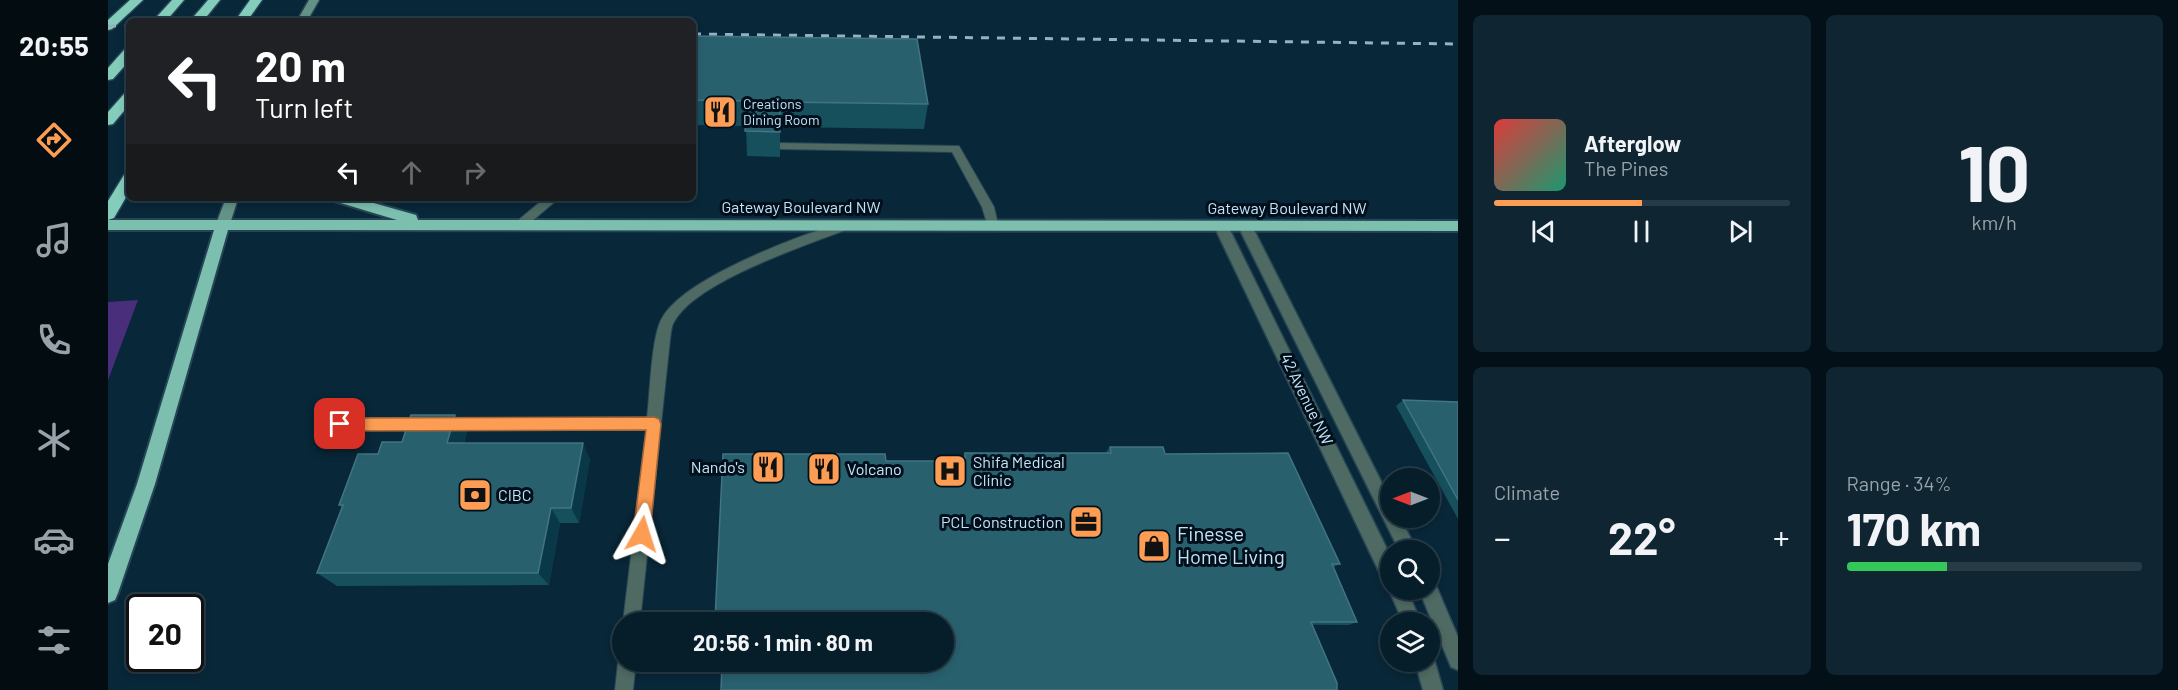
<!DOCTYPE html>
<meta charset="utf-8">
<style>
:root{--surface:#061d2a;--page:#0f2632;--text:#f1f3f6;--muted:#98a2a8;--line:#273b47;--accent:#fd9d54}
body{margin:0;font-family:Barlow,sans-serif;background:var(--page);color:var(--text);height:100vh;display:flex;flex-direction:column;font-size:22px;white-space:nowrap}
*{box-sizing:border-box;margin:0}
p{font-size:20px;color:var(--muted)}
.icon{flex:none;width:33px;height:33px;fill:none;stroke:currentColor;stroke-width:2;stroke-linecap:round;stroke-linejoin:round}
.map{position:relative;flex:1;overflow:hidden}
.drawer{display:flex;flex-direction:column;gap:15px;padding:15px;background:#031017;width:720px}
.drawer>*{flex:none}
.banner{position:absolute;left:18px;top:18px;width:570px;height:183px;border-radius:9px;box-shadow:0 3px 9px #0003,0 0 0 2px var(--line);background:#202124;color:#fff;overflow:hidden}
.needle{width:39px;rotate:270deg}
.tools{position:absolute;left:1272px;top:468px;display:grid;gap:12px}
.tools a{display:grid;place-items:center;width:60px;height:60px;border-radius:50%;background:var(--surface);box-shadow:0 3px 9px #0003,0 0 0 2px var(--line);font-size:30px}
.speed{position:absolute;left:18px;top:594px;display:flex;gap:12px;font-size:30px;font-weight:700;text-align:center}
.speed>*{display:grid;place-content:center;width:78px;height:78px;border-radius:50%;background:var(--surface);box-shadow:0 3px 9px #0003,0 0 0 2px var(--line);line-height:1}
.speed .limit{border:3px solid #111;border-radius:9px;background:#fff;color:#111}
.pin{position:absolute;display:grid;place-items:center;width:51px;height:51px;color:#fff;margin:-26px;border-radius:12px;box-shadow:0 3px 9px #0006}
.me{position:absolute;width:66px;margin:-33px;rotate:6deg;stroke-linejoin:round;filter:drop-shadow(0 0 4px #0008)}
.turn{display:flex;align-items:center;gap:21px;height:126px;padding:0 30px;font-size:27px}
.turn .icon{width:78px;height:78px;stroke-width:2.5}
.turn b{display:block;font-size:42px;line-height:51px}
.lanes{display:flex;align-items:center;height:57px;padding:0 30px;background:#0003;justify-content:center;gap:30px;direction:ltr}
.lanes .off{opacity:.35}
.big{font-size:45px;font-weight:700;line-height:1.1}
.drawer .widget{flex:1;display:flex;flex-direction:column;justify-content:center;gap:9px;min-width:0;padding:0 21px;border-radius:9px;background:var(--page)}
.drawer .dial{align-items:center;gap:0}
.dial b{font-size:78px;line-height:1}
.song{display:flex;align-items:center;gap:18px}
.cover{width:72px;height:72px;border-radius:9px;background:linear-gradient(135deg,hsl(0 70% 55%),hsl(160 70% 35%))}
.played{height:6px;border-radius:3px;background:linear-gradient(90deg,var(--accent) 50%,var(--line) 50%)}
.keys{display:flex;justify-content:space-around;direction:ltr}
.heat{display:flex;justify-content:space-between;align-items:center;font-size:33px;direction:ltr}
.charge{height:9px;border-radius:4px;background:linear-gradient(90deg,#34c759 34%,var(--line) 0)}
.drawer .tiles{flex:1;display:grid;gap:15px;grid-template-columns:repeat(2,1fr)}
.trip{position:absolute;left:504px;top:612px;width:342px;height:60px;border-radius:30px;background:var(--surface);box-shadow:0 3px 9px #0003,0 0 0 2px var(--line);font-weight:700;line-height:60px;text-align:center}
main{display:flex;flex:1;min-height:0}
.tabs{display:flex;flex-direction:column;width:108px;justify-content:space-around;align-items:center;background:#020c11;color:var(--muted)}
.tabs .icon{width:42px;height:42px}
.tabs .selected{color:var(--accent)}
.tabs b{font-size:27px;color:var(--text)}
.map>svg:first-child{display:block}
</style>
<main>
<nav class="tabs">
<b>20:55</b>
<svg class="icon selected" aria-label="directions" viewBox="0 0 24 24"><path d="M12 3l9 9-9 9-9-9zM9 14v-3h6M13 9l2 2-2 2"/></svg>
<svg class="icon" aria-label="music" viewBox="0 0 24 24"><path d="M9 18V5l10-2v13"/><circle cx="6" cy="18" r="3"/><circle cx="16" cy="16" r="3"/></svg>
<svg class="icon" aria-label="phone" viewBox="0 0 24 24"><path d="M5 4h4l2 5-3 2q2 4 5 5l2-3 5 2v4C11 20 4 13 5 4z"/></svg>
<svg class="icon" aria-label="climate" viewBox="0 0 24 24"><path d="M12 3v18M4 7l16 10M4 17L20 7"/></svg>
<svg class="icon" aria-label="car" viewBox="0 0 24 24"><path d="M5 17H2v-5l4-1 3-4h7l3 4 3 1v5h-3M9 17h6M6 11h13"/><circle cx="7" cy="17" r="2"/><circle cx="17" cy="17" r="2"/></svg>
<svg class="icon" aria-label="filters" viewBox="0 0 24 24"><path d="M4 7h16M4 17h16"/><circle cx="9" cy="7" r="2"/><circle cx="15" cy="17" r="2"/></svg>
</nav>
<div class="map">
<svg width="1350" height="690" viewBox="0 0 1350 690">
<rect width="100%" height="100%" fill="#082738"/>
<!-- green -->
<polygon fill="#492e7b" points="30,300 0,380 0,302"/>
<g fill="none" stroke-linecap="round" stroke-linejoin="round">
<!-- service casing -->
<g stroke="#264556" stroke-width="2">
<g id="service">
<polygon points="672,143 851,146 886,207 890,224 884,228 880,227 874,207 844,152 668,149 667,147"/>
<polygon points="437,198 451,198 416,228 408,228 406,225 408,222"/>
<path d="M739,221L745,225L743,228C699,245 588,281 566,322C563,327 563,334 562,340L532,622H515L538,430H232L227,428L225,424L227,420L232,418H539C542,393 543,344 552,322C570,279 695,234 739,221Z"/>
<polygon points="514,655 514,662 528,662 525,690 507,690 510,662"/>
</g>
</g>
<!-- minor casing -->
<g stroke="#264556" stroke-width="3">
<g id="minor">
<polygon points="1113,221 1120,226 1282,555 1282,583 1275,580 1106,226"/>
<polygon points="1137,221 1144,226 1282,499 1282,518 1292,518 1309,550 1291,550 1130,226"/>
<polygon points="1322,581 1327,583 1350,637 1350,670 1343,667 1311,590 1322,590"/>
<polygon points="1282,586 1282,590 1299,590 1313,622 1295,622 1281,590"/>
<polygon points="1322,654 1327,662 1335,690 1315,690 1307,662 1322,662"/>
</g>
</g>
<!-- secondary casing -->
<g stroke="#264556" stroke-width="3">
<g id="secondary">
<polygon points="201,0 211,0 199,21 189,21"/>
<polygon points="118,198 130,198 122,224 115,229 108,224"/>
</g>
</g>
<!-- trunk casing -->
<g stroke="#264556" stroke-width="4">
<polygon id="trunk" points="224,198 248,198 308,215 310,220 1350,221 1350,231 120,230 47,484 10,593 7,600 0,603 0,564 29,484 106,230 0,230 0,220 289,220 226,201"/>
</g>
<!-- motorway casing -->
<g stroke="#264556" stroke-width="3">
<g id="motorway">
<polygon points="22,0 35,0 4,29 0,30 0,20"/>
<polygon points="64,0 76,0 58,21 45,21"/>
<polygon points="100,0 112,0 95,21 82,21"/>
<polygon points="142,0 154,0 139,21 127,21"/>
<polygon points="21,49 21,61 5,79 0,80 0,68 16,50"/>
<polygon points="21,93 21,105 5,124 0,125 0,112 16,94"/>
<polygon points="21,174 21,192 6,218 0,220 0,201 16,175"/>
</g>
</g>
<!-- service -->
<use href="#service" fill="#4e6a62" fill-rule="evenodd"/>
<!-- minor -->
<use href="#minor" fill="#4e6a62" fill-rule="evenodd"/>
<!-- secondary -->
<use href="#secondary" fill="#649286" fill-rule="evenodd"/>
<!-- trunk -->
<use href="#trunk" fill="#7cbfae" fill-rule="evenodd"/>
<!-- motorway -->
<use href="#motorway" fill="#83cdba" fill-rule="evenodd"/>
<!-- rail -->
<g stroke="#94b2c4" stroke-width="3" stroke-dasharray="8 8" stroke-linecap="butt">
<polyline points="0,26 21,26"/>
<polyline points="585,34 1350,44"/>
</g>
</g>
<!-- wall -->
<g fill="#16505d">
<polygon points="585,36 820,104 816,129 672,127 672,157 639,156 638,126 585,125"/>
<polygon points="1295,400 1350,402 1350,519 1288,406"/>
<polygon points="347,415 359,432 356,443 482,459 471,523 452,523 441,585 229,586 209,573 234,507 231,505 270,454"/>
<polygon points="1002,447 1057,454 1232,564 1226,567 1249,622 1241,625 836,622 608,622 607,620 778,461 855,461 855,458 857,453 998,453 998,452"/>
</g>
<!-- shaded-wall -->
<g fill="#093948">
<polygon points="672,102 672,141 672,132 665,132 664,121"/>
<polygon points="347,415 359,432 351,459 339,443"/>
<polygon points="475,443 482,459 471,523 463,508"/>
<polygon points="443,508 452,523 441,585 430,573"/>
</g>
<!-- building -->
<g fill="#29606e" stroke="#427483" stroke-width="1.5">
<polygon points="585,36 809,39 820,104 672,102 672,116 664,121 666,125 672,126 672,132 637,131 640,101 585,100"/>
<polygon points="1295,400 1350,402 1350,500"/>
<polygon points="303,415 347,415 339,443 475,443 463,508 443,508 430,573 209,573 235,505 231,505 250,454 270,454 274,442 294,442"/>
<polygon points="1002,447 1055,447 1057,454 1180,453 1232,564 1224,564 1249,622 1203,622 1229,683 1229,690 613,690 614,662 836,662 836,622 615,622 615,620 607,620 615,454 777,454 778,461 857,461 857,453 1003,453"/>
</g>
<!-- route -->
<polygon fill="#fd9d54" stroke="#a46637" stroke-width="1.5" points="546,417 551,419 553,424 542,534 539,540 534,542 528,540 525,534 538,430 232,431 226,429 224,424 226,420 232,418"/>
<!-- icons -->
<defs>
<g id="restaurant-square" transform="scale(1.725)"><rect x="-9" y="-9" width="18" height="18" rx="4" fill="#fd9d54" stroke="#000f1c"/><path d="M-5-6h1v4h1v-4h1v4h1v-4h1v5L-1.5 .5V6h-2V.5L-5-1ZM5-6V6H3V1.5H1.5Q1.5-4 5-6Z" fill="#111"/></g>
<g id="hospital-square" transform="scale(1.725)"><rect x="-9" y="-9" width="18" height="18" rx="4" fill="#fd9d54" stroke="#000f1c"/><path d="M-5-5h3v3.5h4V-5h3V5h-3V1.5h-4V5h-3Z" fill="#111"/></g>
<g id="bank-square" transform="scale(1.725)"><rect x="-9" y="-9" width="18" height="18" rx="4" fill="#fd9d54" stroke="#000f1c"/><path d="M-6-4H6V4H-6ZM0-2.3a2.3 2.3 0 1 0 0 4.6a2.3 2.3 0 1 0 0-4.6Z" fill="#111"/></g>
<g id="office-square" transform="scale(1.725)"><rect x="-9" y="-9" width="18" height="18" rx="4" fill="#fd9d54" stroke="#000f1c"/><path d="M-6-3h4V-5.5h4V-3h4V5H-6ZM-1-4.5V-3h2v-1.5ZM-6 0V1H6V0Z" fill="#111"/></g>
<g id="shop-square" transform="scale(1.725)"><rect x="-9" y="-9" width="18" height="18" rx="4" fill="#fd9d54" stroke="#000f1c"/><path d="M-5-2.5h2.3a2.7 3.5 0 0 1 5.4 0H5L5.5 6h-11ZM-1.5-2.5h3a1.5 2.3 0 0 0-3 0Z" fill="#111"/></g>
</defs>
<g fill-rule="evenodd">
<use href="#restaurant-square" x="612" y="112"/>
<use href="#restaurant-square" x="660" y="467"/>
<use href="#restaurant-square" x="716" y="469"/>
<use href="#hospital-square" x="842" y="471"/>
<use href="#bank-square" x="367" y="495"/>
<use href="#office-square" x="978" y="522"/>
<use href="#shop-square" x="1046" y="546"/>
</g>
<g text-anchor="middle" stroke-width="6" stroke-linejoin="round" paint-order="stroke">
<!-- far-poi labels -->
<g font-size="14" fill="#c6e3f5" stroke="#000f1c" text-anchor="start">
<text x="635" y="109">Creations<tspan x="635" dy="16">Dining Room</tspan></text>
</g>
<!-- street labels -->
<g font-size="16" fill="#c6e3f5" stroke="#000f1c">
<text x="693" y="213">Gateway Boulevard NW</text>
<text x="1179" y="214">Gateway Boulevard NW</text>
<text transform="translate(1199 399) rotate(64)" y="6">42 Avenue NW</text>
</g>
<!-- poi labels -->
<g font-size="16" fill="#c6e3f5" stroke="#000f1c" text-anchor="start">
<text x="865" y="468">Shifa Medical<tspan x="865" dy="18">Clinic</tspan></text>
<text x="637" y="473" text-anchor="end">Nando's</text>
<text x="739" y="475">Volcano</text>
<text x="390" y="501">CIBC</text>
<text x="955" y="528" text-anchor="end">PCL Construction</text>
</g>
<!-- near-poi labels -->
<g font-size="20" fill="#c6e3f5" stroke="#000f1c" text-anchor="start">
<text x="1069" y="541">Finesse<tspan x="1069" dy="23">Home Living</tspan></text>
</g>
</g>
</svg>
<div class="tools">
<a><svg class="needle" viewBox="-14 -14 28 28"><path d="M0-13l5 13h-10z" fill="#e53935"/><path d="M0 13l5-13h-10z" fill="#98a2a8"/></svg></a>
<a><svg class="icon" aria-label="search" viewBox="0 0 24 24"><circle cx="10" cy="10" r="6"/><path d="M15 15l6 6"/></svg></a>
<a><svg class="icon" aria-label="layers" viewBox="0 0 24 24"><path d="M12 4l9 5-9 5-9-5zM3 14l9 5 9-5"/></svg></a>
</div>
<div class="speed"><div class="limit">20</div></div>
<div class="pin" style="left:232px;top:424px;background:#d93025"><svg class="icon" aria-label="arrive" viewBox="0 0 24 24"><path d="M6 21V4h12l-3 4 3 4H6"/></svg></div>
<svg class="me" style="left:534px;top:534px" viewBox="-20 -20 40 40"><path d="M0-17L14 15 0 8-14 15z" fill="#fd9d54" stroke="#fff" stroke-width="4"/></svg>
<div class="trip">20:56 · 1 min · 80 m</div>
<div class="banner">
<div class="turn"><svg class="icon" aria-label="left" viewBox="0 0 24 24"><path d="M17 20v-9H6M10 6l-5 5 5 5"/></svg><div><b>20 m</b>Turn left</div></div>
<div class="lanes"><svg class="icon" aria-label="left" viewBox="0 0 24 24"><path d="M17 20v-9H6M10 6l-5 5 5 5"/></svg><svg class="icon off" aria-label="ahead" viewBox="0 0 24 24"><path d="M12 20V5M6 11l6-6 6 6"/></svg><svg class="icon off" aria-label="right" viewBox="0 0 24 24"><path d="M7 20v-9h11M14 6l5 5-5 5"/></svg></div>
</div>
</div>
<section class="drawer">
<div class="tiles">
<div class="widget">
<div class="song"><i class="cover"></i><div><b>Afterglow</b><p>The Pines</p></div></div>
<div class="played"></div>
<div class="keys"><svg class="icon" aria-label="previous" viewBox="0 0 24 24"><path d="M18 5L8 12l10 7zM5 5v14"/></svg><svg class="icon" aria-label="pause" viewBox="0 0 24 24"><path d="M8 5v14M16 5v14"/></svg><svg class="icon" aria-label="next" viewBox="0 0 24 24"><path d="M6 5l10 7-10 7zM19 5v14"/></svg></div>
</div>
<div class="widget dial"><b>10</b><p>km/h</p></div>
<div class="widget"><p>Climate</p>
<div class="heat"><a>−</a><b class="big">22°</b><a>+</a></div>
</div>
<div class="widget"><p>Range · 34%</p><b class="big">170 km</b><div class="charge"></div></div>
</div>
</section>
</main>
